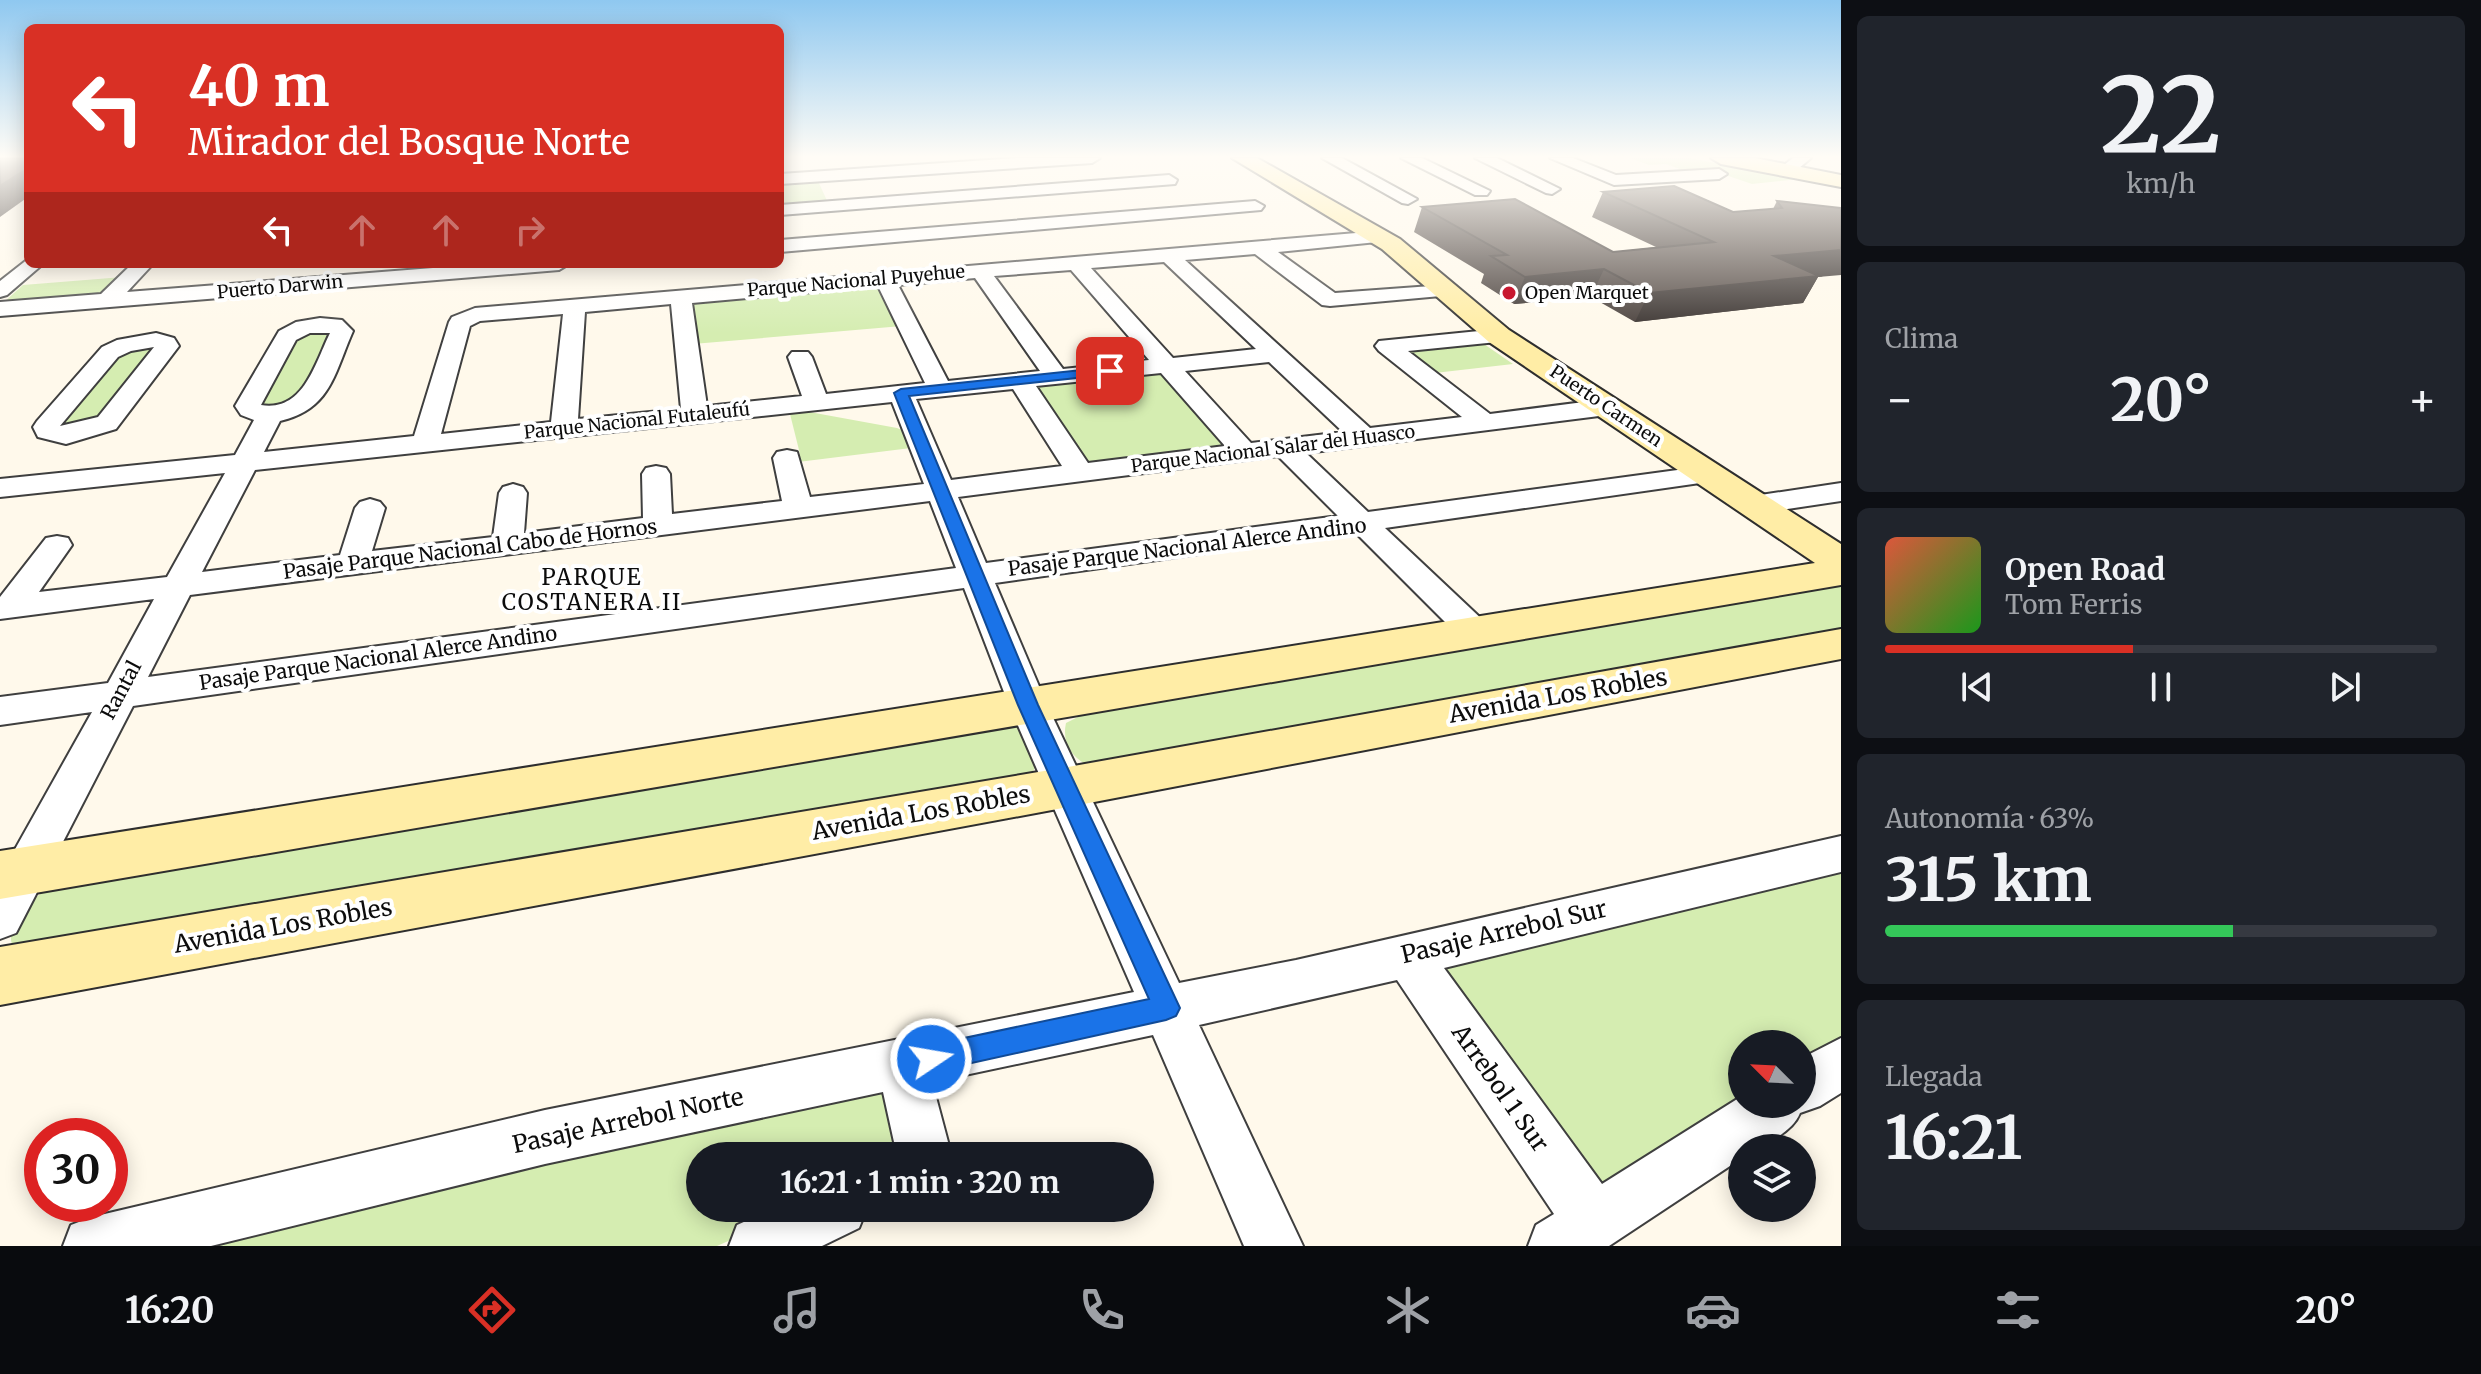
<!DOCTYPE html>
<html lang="es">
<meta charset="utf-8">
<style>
:root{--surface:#171b24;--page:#20242c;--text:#f1f3f6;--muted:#9ea1a6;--line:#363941;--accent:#d93025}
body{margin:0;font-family:Merriweather,serif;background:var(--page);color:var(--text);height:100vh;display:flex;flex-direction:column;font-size:30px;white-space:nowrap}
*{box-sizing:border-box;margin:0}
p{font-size:26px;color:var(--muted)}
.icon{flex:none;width:44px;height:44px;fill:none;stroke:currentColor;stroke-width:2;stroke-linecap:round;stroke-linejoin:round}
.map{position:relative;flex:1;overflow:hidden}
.details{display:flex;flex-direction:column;gap:16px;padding:16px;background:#0d0f14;width:640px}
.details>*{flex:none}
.banner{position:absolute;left:24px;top:24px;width:760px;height:244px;border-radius:12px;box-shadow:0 4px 20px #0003;background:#d93025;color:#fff;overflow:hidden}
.needle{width:52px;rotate:294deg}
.controls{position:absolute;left:1728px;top:1030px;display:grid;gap:16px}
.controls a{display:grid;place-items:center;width:88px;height:88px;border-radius:50%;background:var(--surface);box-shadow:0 4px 20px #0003;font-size:40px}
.speed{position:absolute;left:24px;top:1118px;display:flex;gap:16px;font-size:40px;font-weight:700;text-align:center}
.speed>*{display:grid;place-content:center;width:104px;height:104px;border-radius:50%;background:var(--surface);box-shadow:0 4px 20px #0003;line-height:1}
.speed .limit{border:12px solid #d22;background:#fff;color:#111}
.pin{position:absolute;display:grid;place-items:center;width:68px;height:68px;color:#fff;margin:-34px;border-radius:16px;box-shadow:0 4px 12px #0006}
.me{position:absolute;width:88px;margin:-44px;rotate:78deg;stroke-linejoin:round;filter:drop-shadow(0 0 6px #0008)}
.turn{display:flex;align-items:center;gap:28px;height:168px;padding:0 32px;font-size:36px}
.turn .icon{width:104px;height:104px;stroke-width:2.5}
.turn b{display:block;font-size:56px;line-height:68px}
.lanes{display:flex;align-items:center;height:76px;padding:0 32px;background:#0003;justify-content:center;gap:40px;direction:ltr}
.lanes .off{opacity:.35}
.big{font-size:60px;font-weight:700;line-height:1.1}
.details .tile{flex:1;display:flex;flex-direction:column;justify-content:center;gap:12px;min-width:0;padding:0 28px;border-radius:12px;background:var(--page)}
.details .dial{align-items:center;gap:0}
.dial b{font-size:104px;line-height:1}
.song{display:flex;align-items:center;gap:24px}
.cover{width:96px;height:96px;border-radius:12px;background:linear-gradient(135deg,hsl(10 70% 55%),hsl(120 70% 35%))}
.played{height:8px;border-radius:4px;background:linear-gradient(90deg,var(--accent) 45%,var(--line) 45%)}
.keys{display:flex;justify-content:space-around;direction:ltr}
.heat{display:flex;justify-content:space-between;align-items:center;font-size:44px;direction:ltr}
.charge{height:12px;border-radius:6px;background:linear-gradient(90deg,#34c759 63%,var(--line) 0)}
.trip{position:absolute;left:686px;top:1142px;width:468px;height:80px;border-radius:40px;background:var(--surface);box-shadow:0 4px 20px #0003;font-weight:700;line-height:80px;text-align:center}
.tab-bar{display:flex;height:128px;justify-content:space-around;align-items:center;background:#090b0e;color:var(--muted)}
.tab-bar .icon{width:56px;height:56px}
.tab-bar .selected{color:var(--accent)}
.tab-bar b{font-size:36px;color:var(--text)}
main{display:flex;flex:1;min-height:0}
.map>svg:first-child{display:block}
</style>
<main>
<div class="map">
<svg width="1841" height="1246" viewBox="0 0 1841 1246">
<rect width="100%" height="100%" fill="#fff9eb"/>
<!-- green -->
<g fill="#d5edb1">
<polygon points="1630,158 1689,158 1799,179 1752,184 1711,170 1688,172 1666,164 1649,165"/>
<polygon points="818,181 829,205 782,207 780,183"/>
<polygon points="123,277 107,294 3,303 23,285"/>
<polygon points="881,285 902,326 693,344 690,300"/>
<polygon points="303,331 334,332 298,399 263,409 256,402 295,335"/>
<polygon points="1481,342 1513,364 1426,374 1400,350"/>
<polygon points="159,346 99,421 55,428 117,351"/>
<polygon points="1154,371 1163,373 1227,448 1087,464 1034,386"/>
<polygon points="793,409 897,428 902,430 911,448 798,462 796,455 800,454 789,410"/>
<path d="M1841,584V631L1085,764C1070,755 1062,741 1066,723L1086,713Z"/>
<path d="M1012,726L1021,730L1039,760L1031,775L15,953C0,923 29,900 53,886Z"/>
<polygon points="1841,864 1841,1045 1802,1070 1802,1044 1742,1044 1742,1104 1608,1193 1445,994 1442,964"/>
<polygon points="872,1087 889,1098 896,1144 892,1156 700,1156 700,1208 803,1208 717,1246 167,1246"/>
</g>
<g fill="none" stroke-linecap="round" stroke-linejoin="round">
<!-- street casing -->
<g stroke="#3f3f3f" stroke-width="4">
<g id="street">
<polygon points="1017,158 1100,158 1092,163 780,184 780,174"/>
<polygon points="1322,158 1342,158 1417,199 1408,204 1402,203"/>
<polygon points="1401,158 1422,158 1490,191 1487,195 1475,195"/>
<polygon points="1475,158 1497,158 1560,189 1552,194 1546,193"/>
<polygon points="1550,158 1573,158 1616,175 1719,169 1727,174 1719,179 1614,185"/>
<polygon points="1793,158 1811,158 1792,174 1780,174 1780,168"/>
<polygon points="1169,175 1177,180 1175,184 780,215 780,205"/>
<polygon points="1255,201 1264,206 1261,210 780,252 780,240"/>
<path d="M1380,231L1387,233L1389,237L1387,241L1278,252L1335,293L1445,285L1455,291L1452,295L1330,306L1322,305L1255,254L1185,260L1370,428L1462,417L1379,351L1375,346L1379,341L1499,329L1507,331L1510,336L1507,341L1408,351L1490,414L1607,399L1616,402L1620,407L1616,412L1607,415L1306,453L1368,512L1707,466L1717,468L1721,474L1717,480L1707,482L1385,528L1487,624L1492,632L1487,640L1475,643L1463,640L1355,532L995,583L1047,705L1179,983L1296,960L1841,836V872L1444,968L1602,1184L1742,1096V1104H1802V1058L1841,1038V1093L1820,1106L1800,1113C1792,1133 1762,1148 1742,1148V1158L1609,1246H1528L1536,1225L1554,1214L1397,980L1199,1025L1303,1246H1244L1153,1035L932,1082L948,1142L944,1156H890L894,1142L883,1092L545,1164L211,1246H63L71,1225L92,1217L545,1110L1134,992L1009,705L964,588L133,706L16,933L0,939V876L92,712L0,725V697L108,683L154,599L0,619V597L46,538L57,536L68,538L72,545L39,592L167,577L225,473L0,497V479L235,455L254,420L241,415L235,406L279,331L296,322L320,318L342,320L353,331C334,374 331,409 280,421L264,452L414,436L449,322L452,317L475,308ZM1164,262L1256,349L1173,358L1091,268ZM1071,270L1149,360L1063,369L994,276ZM975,278L1040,371L948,381L898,285ZM878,286L925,383L826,394L812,357L808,352H792L788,357L802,396L707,406L692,303ZM671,304L681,409L578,419L585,312ZM563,314L551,422L441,434L470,326L480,321ZM310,333H330C315,363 304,412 261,405L296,340ZM1269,362L1343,432L1251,443L1185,371ZM1161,373L1225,446L1088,463L1036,386ZM1013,389L1062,466L951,480L916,399ZM892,402L924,484L810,497L797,452L787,450L777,452L773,458L782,501L672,514L670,474L666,468L656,466L646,468L642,474L643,518L524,533L527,493L523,487L513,484L503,487L499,493L493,537L372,551L385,508L380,502L370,499L360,502L355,508L340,555L202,572L255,470ZM1278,456L1338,516L986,563L958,497ZM930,501L956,568L148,677L190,595Z"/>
<polygon points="28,259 28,264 43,264 7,295 0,297 0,281"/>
<polygon points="132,264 153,264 127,292 484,264 569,264 559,270 0,316 0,302 101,294"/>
<path d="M156,333L174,338L179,346L116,429L66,444L38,437L33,427L37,421L102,347L117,340ZM154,347L98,417L60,426L118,357L131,351Z"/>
<polygon points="1841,483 1841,501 1754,514 1744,511 1739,505 1744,499 1754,496"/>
<polygon points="775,1208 867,1208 859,1228 822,1246 729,1246 737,1225"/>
</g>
</g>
<!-- secondary casing -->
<g stroke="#2e2e2e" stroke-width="4">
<g id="secondary">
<polygon points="1232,158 1257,158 1400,239 1509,330 1841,544 1841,585 0,899 0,851 1815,563 1489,342 1382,249"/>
<polygon points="1711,158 1755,158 1841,175 1841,187 1721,164"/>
<polygon points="1841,629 1841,659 1068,807 0,1005 0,947 1068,767"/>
</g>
</g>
<!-- street -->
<use href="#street" fill="#fff" fill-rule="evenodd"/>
<!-- secondary -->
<use href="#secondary" fill="#ffeda6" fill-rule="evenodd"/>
</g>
<!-- wall -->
<polygon fill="#4a413d" points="1603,192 1733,212 1773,209 1777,201 1841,208 1818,277 1803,303 1635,322 1591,297 1514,304 1481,283 1484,274 1414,232 1422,207 1613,252 1656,247 1592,217"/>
<!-- shaded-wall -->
<g fill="#3c3532">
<polygon points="28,168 28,197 0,217 0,186"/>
<polygon points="1841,250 1841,275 1818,277 1803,303 1635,322 1649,293 1774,256"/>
<polygon points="1604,269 1591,297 1514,304 1525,277"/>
</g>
<!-- building -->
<g fill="#564c47" stroke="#3c3532" stroke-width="2">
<polygon points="0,158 28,158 28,168 0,186"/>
<polygon points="1674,186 1733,212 1782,208 1777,201 1841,208 1841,250 1774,256 1819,276 1649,293 1604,269 1525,277 1491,256 1507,255 1422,207 1515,199 1613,252 1714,242 1603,192"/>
</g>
<!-- sky -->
<linearGradient id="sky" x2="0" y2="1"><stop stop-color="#8fc8f0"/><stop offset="0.47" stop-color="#fffcf6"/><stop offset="1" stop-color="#fffcf6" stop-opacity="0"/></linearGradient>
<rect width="1841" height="333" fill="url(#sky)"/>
<!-- route -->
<polygon fill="#1a73e8" stroke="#114b97" stroke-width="2" points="1110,367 1114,368 1114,374 909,396 1038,705 1180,1008 1176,1016 1166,1020 931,1072 921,1068 917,1059 921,1049 931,1045 1149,999 1018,705 894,393 901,389"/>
<!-- markers -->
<circle fill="#c81830" stroke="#fff" stroke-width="3" cx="1509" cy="293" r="8"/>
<g text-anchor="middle" stroke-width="8" stroke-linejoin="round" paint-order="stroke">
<!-- far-street labels -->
<g font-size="18" fill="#0c0c0c" stroke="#fff">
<text transform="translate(856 281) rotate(-5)" y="6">Parque Nacional Puyehue</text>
<text transform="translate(280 287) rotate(-5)" y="6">Puerto Darwin</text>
<text transform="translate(1606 406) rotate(34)" y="6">Puerto Carmen</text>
<text transform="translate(637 421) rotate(-6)" y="6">Parque Nacional Futaleufú</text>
<text transform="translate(1273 449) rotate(-7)" y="6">Parque Nacional Salar del Huasco</text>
</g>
<!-- far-poi labels -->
<g font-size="18" fill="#0c0c0c" stroke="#fff" text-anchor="start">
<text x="1525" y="299">Open Marquet</text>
</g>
<!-- street labels -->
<g font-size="20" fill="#0c0c0c" stroke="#fff">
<text transform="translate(1187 547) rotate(-7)" y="7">Pasaje Parque Nacional Alerce Andino</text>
<text transform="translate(470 549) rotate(-7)" y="7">Pasaje Parque Nacional Cabo de Hornos</text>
<text transform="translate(378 658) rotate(-8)" y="7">Pasaje Parque Nacional Alerce Andino</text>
<text transform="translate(121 690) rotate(-62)" y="7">Rantal</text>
</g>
<!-- neighbourhood labels -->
<g font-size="22" letter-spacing="2" fill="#0c0c0c" stroke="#fff">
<text x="592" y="585">PARQUE<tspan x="592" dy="25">COSTANERA II</tspan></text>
</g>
<!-- near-street labels -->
<g font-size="24" fill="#0c0c0c" stroke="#fff">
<text transform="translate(1558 696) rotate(-10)" y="8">Avenida Los Robles</text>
<text transform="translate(921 813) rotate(-10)" y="8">Avenida Los Robles</text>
<text transform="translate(283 926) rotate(-10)" y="8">Avenida Los Robles</text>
<text transform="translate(1504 932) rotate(-13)" y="8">Pasaje Arrebol Sur</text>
<text transform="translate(1500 1088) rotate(55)" y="8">Arrebol 1 Sur</text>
<text transform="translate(628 1121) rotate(-12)" y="8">Pasaje Arrebol Norte</text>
</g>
</g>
</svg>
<div class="controls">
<a><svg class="needle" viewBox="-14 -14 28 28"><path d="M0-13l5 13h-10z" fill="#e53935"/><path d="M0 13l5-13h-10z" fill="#9ea1a6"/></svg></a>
<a><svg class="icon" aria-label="layers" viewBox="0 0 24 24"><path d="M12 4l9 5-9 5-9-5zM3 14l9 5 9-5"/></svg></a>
</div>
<div class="speed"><div class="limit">30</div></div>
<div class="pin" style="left:1110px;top:371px;background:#d93025"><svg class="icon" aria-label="arrive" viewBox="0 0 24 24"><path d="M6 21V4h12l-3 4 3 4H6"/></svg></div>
<svg class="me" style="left:931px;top:1059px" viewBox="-20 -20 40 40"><circle r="17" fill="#1a73e8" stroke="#fff" stroke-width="3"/><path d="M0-11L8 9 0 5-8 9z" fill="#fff"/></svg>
<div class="trip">16:21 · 1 min · 320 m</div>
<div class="banner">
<div class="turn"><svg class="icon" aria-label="left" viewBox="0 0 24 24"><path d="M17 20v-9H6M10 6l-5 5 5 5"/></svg><div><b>40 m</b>Mirador del Bosque Norte</div></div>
<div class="lanes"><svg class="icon" aria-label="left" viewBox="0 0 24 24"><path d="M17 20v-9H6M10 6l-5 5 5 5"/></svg><svg class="icon off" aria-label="ahead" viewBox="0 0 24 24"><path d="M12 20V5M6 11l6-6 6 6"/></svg><svg class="icon off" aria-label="ahead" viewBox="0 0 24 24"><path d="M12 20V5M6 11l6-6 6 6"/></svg><svg class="icon off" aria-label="right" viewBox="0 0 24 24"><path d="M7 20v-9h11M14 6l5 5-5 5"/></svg></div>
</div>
</div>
<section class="details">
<div class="tile dial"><b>22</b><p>km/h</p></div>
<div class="tile"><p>Clima</p>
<div class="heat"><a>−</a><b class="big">20°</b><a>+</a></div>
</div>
<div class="tile">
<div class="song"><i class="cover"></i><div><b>Open Road</b><p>Tom Ferris</p></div></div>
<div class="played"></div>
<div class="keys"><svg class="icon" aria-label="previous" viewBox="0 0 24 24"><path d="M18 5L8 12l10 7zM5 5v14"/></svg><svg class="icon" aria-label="pause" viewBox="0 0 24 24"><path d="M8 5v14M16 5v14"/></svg><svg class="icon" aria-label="next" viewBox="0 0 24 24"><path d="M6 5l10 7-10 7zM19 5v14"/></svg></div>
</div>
<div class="tile"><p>Autonomía · 63%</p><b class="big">315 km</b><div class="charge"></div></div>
<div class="tile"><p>Llegada</p><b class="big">16:21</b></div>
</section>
</main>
<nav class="tab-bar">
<b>16:20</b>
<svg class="icon selected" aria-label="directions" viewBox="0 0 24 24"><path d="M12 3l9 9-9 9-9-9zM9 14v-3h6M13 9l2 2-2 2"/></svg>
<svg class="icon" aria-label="music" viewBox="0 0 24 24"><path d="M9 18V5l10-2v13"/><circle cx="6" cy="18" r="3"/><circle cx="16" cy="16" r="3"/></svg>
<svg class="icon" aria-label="phone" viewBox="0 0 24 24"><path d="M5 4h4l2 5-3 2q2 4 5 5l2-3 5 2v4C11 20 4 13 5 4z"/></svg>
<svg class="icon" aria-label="climate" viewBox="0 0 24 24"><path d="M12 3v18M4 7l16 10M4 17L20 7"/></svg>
<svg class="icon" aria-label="car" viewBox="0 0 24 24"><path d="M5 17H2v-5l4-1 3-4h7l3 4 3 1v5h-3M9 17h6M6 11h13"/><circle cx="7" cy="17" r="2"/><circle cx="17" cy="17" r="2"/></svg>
<svg class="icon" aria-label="filters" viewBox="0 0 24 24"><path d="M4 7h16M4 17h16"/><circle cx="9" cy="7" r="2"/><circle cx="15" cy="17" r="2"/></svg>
<b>20°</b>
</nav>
